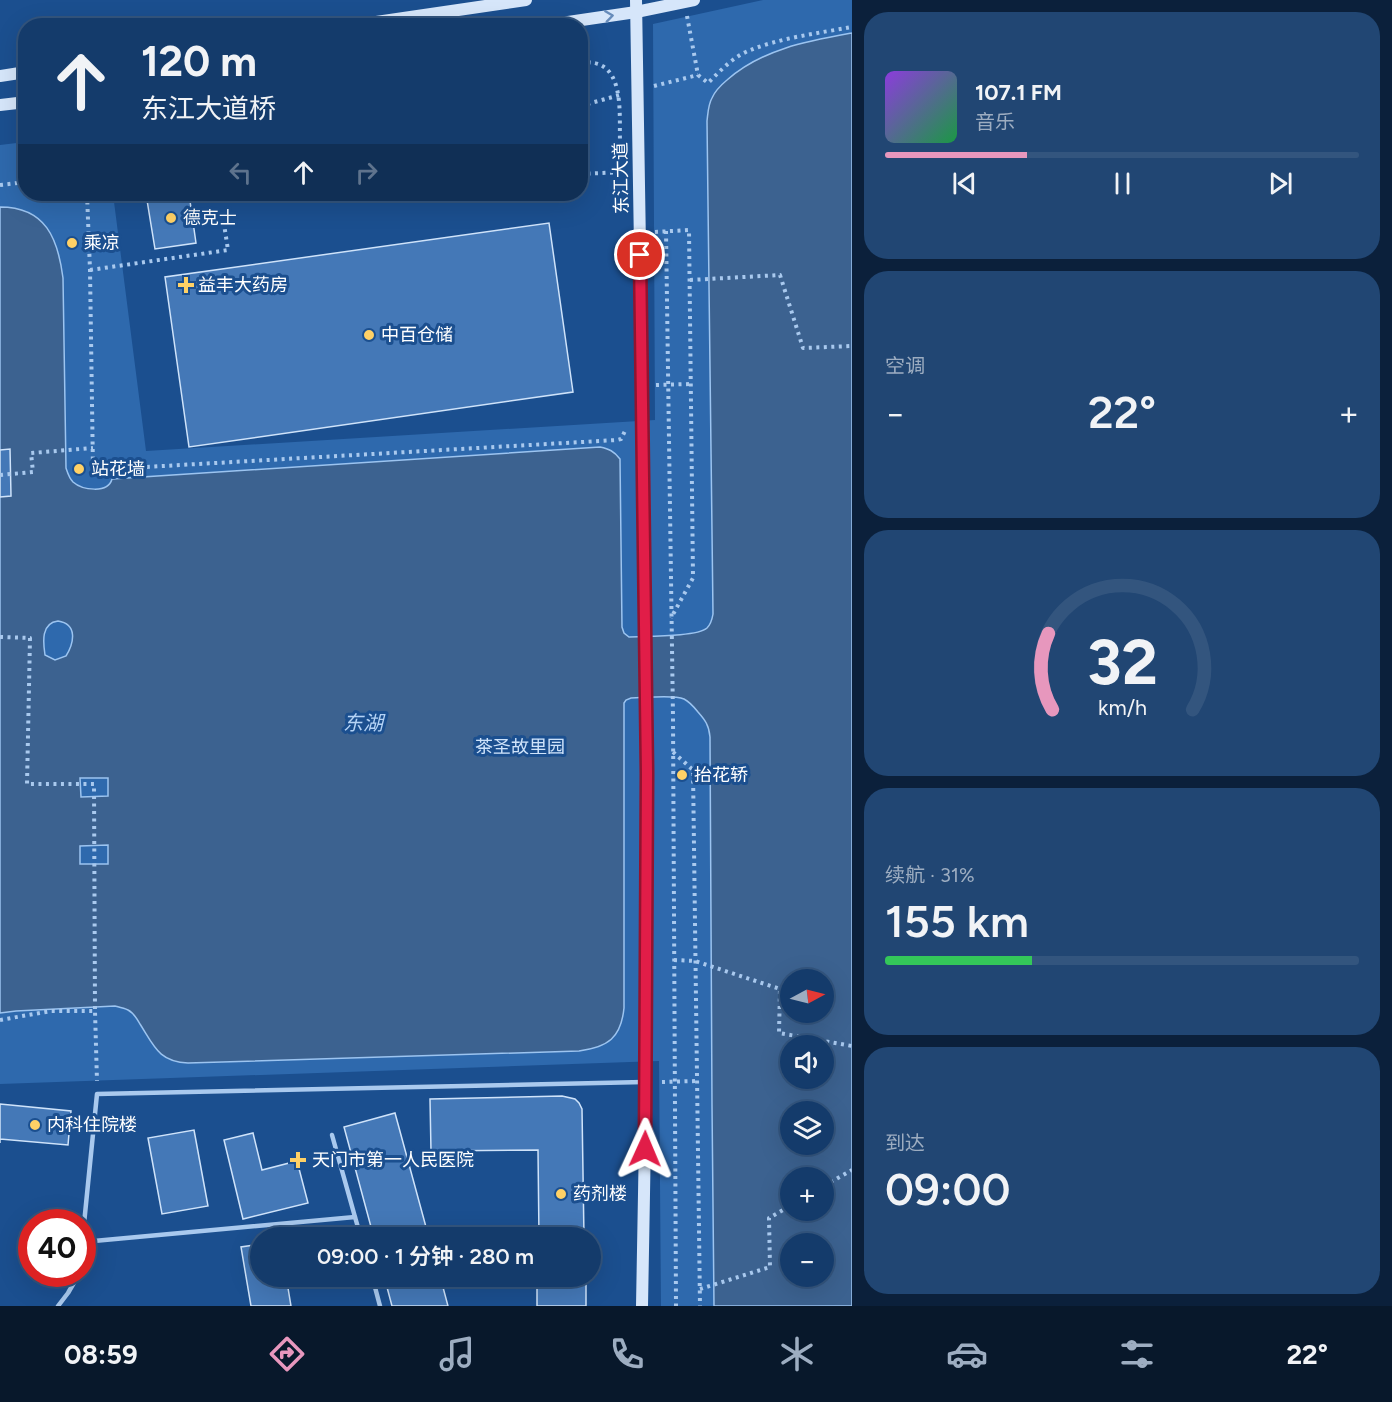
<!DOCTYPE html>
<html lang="zh">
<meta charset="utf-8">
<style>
:root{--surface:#143b6b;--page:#214673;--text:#f1f3f6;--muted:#9dadc1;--line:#33557e;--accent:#e797bd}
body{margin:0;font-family:Figtree,"Noto Sans SC",sans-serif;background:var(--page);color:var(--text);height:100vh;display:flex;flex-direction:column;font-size:22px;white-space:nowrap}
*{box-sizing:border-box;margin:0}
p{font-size:20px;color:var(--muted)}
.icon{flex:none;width:33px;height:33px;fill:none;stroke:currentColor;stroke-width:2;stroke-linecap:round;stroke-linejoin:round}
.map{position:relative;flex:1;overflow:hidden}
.sheet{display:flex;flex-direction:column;gap:12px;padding:12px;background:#0b203b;width:540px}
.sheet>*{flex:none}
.guide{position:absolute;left:18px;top:18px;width:570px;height:183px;border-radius:24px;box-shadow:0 6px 24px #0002,0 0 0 2px var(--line);background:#143b6b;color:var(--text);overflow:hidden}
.needle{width:39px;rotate:83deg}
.fabs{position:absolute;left:780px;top:969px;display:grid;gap:12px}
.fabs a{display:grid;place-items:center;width:54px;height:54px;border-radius:50%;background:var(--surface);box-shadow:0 6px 24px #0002,0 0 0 2px var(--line);font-size:30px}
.speed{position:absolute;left:18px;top:1209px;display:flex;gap:12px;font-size:30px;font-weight:700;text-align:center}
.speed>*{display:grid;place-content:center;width:78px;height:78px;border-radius:50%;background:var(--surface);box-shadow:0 6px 24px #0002,0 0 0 2px var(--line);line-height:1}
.speed .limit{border:9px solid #d22;background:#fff;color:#111}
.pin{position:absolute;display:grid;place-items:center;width:51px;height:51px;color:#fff;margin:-26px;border:3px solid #fff;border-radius:50%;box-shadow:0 2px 6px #0007}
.me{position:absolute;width:66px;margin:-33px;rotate:1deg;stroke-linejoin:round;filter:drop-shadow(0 0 4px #0008)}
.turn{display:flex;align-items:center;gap:21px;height:126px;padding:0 24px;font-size:27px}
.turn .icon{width:78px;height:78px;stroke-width:2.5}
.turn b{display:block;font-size:42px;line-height:51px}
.lanes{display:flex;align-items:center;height:57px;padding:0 24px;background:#0003;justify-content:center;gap:30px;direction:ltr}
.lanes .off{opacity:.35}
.big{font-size:45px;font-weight:600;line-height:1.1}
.sheet .card{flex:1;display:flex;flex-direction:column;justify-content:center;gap:9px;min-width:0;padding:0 21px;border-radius:24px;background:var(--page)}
.sheet .dial{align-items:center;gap:0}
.dial svg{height:156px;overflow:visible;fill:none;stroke:var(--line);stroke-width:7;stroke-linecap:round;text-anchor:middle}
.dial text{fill:var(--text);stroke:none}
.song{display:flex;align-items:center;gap:18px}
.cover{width:72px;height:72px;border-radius:9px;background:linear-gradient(135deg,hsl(270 70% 55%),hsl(140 70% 35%))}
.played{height:6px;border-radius:3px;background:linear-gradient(90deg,var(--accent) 30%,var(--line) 30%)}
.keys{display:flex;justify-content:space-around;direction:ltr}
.heat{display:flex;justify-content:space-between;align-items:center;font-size:33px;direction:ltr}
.charge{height:9px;border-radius:4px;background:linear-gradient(90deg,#34c759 31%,var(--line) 0)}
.trip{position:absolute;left:250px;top:1227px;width:351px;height:60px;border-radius:30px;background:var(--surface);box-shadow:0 6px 24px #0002,0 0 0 2px var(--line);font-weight:600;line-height:60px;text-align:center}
.menu{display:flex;height:96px;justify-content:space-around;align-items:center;background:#08182b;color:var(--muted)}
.menu .icon{width:42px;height:42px}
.menu .current{color:var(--accent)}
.menu b{font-size:27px;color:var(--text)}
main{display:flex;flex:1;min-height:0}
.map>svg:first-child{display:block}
</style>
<main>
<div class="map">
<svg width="852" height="1306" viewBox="0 0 852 1306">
<rect width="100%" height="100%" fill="#1b4f8f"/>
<!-- green -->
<path fill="#2e69ad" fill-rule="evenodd" d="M763,0H852V1306H661L659,1061L0,1084V145L25,142L26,194H113L146,451L655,420L653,24ZM790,980H824V1012H790ZM790,1046H824V1078H790ZM790,1112H824V1144H790ZM790,1178H824V1210H790ZM790,1244H824V1276H790Z"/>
<!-- water -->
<path fill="#3c6290" stroke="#9cc4f0" stroke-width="1.5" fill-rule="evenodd" d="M852,33V1306H714L712,1105L710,737C709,725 705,720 698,712C694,707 690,702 684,699C673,694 644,698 631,698L626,700L624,703V1008C621,1038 608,1047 579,1051L188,1063C159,1062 154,1046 140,1024C137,1019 134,1013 128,1010C124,1008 119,1007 115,1006L16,1011L0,1013V207C46,207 58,239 63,278L66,468C68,474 69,478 73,482C82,490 108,494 112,479L600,447C609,449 614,451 620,459L622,627L624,633L629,637C645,636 697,637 707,628C711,624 712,620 713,614L707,121C708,113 708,105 712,98C715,91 721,85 727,80C762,49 808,41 852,33ZM58,621C78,624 74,643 66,656L55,660L45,655C43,642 41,623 58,621ZM80,778H108V796L81,797ZM108,845V864H80V846ZM790,980H824V1012H790ZM790,1046H824V1078H790ZM790,1112H824V1144H790ZM790,1178H824V1210H790ZM790,1244H824V1276H790Z"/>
<!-- building -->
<g fill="#4478b7" stroke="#cfe3fa" stroke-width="1.5">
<polygon points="146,194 189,194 196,243 155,249"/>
<polygon points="549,223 573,392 189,447 165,277"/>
<polygon points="10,449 11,496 0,497 0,450"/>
<polygon points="562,1096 575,1099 579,1103 582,1109 584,1238 539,1238 538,1150 431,1151 430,1099"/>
<polygon points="0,1104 71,1111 68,1145 0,1139 0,1143"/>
<polygon points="395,1113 429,1238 374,1238 344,1127"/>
<polygon points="194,1130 208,1206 162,1214 148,1138"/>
<polygon points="253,1133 262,1170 297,1161 308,1203 243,1219 224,1140"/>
<polygon points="261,1244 261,1276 286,1276 291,1306 251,1306 241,1247"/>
<polygon points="384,1276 440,1276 448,1306 392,1306"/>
<rect x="537" y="1276" width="49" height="30"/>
</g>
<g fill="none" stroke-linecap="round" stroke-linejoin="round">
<!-- path -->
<g stroke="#a9c9ee" stroke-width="4" stroke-dasharray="3 4.5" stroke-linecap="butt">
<path d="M687,16L698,75L708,83C720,71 732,58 748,51C779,38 819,33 852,27"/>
<path d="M580,63C626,56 619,112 620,142"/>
<polyline points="654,86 698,75"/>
<polyline points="580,106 620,95"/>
<polyline points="580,174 625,172"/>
<polyline points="0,185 26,182"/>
<polyline points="87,194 90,270 93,470 617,440 621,439 625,431"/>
<polyline points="666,231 673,717 676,1306"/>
<polyline points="655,232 689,230 693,578 671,618"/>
<polyline points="90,270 228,250 222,211"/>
<polyline points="690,280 780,275 803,348 852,346"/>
<polyline points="656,385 691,384"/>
<polyline points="0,475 33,472 31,453 93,448"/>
<polyline points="0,637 30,638 27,784 94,784 95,1011"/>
<polyline points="673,752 693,770 700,1306"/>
<polyline points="674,960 695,961 780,989 779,1033 852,1046"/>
<polyline points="0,1020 51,1011 95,1011 97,1081"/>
<polyline points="662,1082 697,1081"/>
<polyline points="824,1186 852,1170"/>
<polyline points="700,1289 770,1267 769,1218 790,1206"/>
</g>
<!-- lane -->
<g stroke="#a9c9ee" stroke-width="4.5">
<polyline points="332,1135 355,1217"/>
<polyline points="83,1242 355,1217 361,1238"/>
<polyline points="82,1244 97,1094 644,1082"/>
<polyline points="372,1276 380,1306"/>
<polyline points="58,1306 68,1293 79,1274"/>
</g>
<!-- secondary -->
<g stroke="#d6e6fa" stroke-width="12">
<polyline points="636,0 643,432 647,773 646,1082 642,1306"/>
<polyline points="349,26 526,0"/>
<polyline points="541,26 636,12 694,0"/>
<polyline points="0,76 26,72"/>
<polyline points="0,105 26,102"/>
</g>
</g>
<!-- one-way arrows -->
<defs><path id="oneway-chevron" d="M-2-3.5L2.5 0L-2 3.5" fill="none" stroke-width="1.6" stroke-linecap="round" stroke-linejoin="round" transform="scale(1.5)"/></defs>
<use stroke="#668bba" href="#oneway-chevron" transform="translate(609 16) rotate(-8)"/>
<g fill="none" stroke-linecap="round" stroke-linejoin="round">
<!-- route casing -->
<g stroke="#92132f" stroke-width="15">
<polyline id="route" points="640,255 647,773 645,1149"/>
</g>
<!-- route -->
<use href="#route" stroke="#e11d48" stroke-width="10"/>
</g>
<!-- markers -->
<g fill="#ffd166" stroke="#1b4f8f" stroke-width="2">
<circle cx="171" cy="218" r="6"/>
<circle cx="72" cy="243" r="6"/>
<path d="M183 276h6v6h6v6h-6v6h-6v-6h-6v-6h6z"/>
<circle cx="369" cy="335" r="6"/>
<circle cx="79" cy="469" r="6"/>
<circle cx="682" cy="775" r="6"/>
<circle cx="35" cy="1125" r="6"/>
<path d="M295 1151h6v6h6v6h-6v6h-6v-6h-6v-6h6z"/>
<circle cx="561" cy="1194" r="6"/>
</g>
<g text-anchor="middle" stroke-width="6" stroke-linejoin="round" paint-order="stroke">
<!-- street labels -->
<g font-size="18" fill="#fff" stroke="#1b4f8f">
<text transform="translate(621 178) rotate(-91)" y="6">东江大道</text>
</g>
<!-- poi labels -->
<g font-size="18" fill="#fff" stroke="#1b4f8f" text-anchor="start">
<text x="183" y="224">德克士</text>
<text x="84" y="249">乘凉</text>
<text x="198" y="291">益丰大药房</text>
<text x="381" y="341">中百仓储</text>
<text x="91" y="475">站花墙</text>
<text x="694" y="781">抬花轿</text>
<text x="47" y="1131">内科住院楼</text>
<text x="312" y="1166">天门市第一人民医院</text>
<text x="573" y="1200">药剂楼</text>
</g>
<!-- park labels -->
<g font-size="18" fill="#cfe3fa" stroke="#1b4f8f">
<text x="520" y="753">茶圣故里园</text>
</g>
<!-- water labels -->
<g font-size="20" font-style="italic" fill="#b5d3f5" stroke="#1b4f8f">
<text x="363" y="730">东湖</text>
</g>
</g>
</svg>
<div class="fabs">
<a><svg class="needle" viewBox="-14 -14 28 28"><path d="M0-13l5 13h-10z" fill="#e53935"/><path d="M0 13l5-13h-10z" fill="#9dadc1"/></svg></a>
<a><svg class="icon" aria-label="sound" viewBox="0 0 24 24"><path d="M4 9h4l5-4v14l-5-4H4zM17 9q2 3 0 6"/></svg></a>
<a><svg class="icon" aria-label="layers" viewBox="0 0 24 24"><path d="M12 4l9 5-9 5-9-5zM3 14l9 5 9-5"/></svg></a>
<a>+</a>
<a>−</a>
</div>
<div class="speed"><div class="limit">40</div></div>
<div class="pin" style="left:640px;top:255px;background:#d93025"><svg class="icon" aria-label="arrive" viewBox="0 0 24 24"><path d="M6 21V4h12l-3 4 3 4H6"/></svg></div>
<svg class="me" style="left:645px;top:1149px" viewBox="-20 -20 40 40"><path d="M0-17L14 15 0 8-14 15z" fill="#e11d48" stroke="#fff" stroke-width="4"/></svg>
<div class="trip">09:00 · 1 分钟 · 280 m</div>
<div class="guide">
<div class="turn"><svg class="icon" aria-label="ahead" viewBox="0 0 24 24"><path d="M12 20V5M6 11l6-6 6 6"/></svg><div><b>120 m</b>东江大道桥</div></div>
<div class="lanes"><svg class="icon off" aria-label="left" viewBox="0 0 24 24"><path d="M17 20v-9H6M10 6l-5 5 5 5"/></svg><svg class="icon" aria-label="ahead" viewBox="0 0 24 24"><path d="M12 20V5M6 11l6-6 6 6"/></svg><svg class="icon off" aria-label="right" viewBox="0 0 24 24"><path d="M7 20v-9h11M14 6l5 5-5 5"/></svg></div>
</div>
</div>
<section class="sheet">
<div class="card">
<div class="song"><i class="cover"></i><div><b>107.1 FM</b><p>音乐</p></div></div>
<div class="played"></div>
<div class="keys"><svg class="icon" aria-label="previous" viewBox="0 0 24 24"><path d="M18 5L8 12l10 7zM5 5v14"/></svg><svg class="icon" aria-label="pause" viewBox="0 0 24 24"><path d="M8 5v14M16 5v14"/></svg><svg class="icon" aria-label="next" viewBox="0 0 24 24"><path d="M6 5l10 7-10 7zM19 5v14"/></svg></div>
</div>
<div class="card"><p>空调</p>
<div class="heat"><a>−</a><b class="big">22°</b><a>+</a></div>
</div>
<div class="card dial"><svg viewBox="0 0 100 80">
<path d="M14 69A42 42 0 1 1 86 69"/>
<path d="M14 69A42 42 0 0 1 12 30" stroke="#e797bd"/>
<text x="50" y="56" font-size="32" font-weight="700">32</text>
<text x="50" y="72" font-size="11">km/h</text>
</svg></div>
<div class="card"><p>续航 · 31%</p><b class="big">155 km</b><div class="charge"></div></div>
<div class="card"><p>到达</p><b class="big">09:00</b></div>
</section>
</main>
<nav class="menu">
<b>08:59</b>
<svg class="icon current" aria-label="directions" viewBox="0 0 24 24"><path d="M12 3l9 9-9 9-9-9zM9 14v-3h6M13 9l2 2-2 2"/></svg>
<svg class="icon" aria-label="music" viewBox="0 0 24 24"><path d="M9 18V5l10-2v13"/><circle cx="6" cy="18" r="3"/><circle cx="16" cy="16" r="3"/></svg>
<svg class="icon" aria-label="phone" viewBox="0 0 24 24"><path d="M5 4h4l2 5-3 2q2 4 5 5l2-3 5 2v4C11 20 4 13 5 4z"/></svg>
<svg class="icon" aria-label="climate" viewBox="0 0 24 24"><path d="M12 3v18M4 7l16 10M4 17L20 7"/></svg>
<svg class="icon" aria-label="car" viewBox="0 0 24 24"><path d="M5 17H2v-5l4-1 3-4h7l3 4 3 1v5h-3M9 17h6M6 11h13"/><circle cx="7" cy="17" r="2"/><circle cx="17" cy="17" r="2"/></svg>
<svg class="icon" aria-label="filters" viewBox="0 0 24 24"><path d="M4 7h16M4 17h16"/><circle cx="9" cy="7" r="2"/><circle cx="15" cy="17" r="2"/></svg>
<b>22°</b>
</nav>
